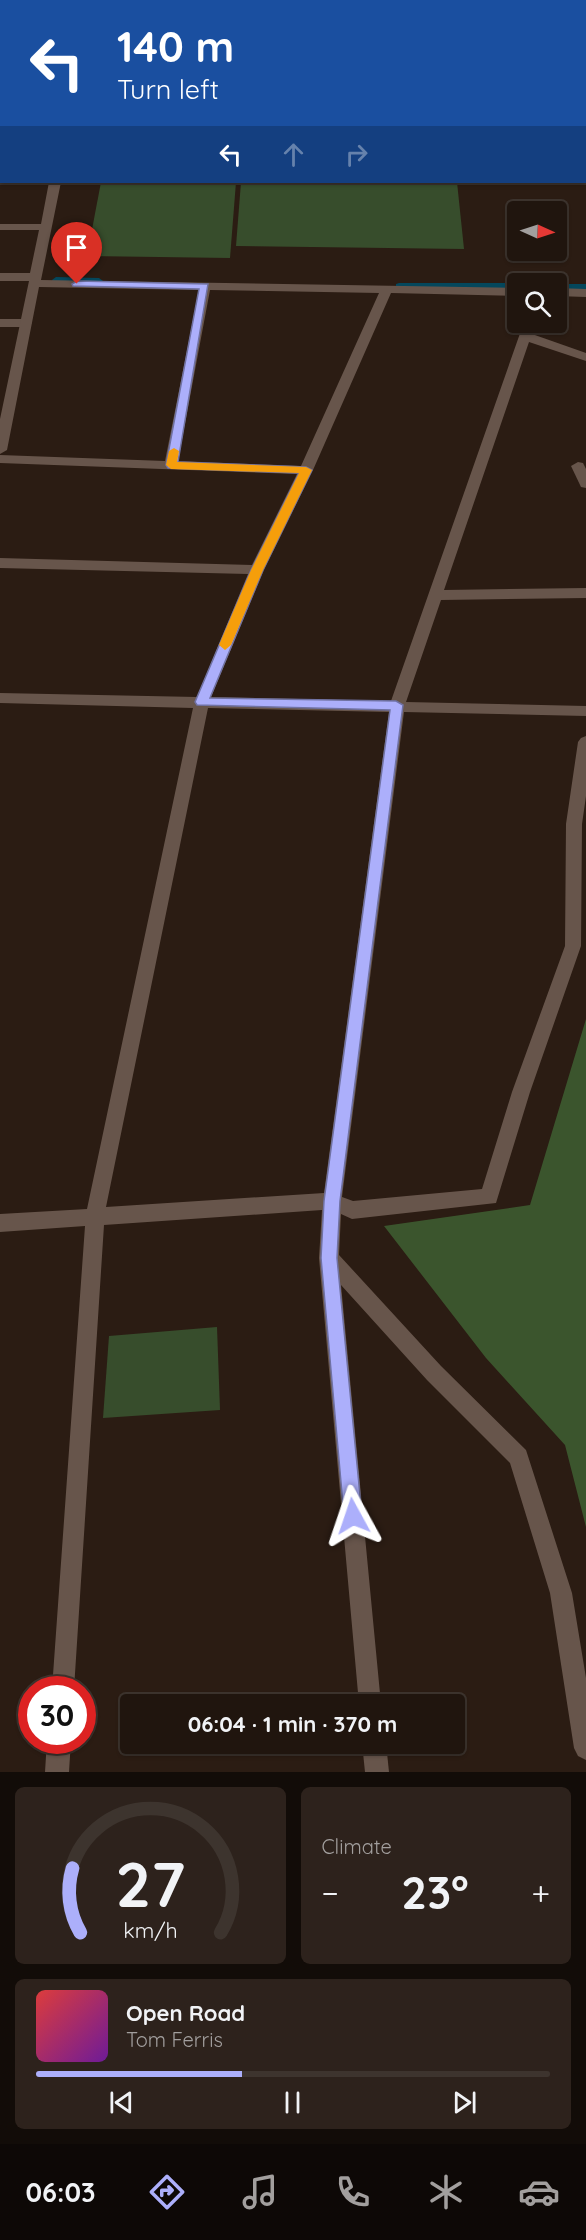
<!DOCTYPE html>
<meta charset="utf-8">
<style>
:root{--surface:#20150e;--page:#2d221c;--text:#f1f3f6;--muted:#a29f9e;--line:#3d342e;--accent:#acaffb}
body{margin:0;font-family:Quicksand,sans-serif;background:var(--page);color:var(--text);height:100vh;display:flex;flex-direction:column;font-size:22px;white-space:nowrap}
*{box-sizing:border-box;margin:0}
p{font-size:20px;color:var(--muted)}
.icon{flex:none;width:33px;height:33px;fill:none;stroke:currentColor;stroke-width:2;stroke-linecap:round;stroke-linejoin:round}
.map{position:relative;height:1772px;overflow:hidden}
.details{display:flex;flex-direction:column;gap:15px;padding:15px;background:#120c08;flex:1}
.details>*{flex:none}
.banner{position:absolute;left:0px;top:0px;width:586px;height:183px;box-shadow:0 2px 4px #0004,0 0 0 2px var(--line);background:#1a4fa0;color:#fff;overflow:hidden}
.needle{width:39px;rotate:93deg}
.tools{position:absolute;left:507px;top:201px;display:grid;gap:12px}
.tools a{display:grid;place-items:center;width:60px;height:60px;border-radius:6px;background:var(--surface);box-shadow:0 2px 4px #0004,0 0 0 2px var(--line);font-size:30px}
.speed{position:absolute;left:18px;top:1676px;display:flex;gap:12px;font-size:30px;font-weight:700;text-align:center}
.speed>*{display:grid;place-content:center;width:78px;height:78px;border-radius:50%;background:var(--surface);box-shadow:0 2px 4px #0004,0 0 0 2px var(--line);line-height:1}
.speed .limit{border:9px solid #d22;background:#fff;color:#111}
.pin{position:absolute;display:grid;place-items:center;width:51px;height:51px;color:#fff;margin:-62px -26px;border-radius:50% 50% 50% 0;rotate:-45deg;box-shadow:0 0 6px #0007}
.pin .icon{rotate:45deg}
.me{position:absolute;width:66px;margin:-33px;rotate:355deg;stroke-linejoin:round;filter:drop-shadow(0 0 4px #0008)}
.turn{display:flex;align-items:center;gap:21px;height:126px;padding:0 18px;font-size:27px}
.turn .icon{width:78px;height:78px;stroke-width:2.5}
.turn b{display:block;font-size:42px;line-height:51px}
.lanes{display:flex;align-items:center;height:57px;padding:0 18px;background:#0003;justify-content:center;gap:30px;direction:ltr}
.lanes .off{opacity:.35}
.big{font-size:45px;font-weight:700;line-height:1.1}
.details .tile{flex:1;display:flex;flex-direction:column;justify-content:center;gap:9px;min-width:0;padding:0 21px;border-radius:9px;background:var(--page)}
.details .dial{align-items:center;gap:0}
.dial svg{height:156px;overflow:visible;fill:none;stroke:var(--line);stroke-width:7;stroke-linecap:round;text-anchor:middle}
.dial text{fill:var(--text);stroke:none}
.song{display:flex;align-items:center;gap:18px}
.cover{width:72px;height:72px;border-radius:9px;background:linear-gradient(135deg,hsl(0 70% 55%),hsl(280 70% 35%))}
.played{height:6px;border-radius:3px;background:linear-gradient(90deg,var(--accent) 40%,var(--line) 40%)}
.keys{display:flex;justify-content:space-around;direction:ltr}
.heat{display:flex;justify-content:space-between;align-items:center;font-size:33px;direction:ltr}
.details .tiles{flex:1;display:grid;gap:15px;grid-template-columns:1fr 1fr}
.tile:last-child{grid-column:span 2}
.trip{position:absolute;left:120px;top:1694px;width:345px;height:60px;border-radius:6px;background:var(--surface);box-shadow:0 2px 4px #0004,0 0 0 2px var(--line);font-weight:700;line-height:60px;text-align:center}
.menu{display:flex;height:96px;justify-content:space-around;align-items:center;background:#0d0806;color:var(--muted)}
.menu .icon{width:42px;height:42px}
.menu .current{color:var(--accent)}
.menu b{font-size:27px;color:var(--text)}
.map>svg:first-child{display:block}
</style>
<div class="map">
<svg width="586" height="1772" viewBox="0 0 586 1772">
<rect width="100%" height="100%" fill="#2b1c13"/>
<!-- green -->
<g fill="#374d2c">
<polygon points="101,182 236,182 230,258 87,256"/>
<polygon points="241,182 457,182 464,249 236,246"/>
<polygon points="217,1327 220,1410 103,1418 109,1336"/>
</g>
<!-- forest -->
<polygon fill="#3b552d" points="586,1019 586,1527 565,1445 486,1358 384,1226 530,1205"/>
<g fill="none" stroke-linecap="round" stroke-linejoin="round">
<!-- stream -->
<g fill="#04475c" fill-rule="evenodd">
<polygon points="56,277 99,278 103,281 99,284 53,282 52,280"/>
<polygon points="399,283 518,283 518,289 396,288 396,284"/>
<rect x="556" y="284" width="30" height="6"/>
</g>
<!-- service -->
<polygon fill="#67554b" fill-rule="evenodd" points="0,319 26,319 32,323 26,327 0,327"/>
<!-- minor -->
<g fill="#67554b" fill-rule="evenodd">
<rect x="90" y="0" width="10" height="2"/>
<rect x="0" y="3" width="2" height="6"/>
<rect x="0" y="116" width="2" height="6"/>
<path d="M49,182H61L41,280L518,288V296L391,293L313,470L264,570L211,697L391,701L524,322H536L532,334L586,353V361L529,342L444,590L586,588V598L441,600L406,702L586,706V716L404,712L342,1197L353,1201L482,1189L512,1092L565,946L566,824L578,742L581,738L586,736V796L582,824L581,946L530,1092L496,1203L352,1219L341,1214L339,1255L441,1366L526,1450L572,1593L586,1678V1760L578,1756L574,1748L550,1593L510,1463L427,1380L341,1285L381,1704H359L319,1258L322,1210L104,1225L74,1689H52L85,1226L0,1232V1214L87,1209L193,708L0,703V693L197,697L248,574L0,568V558L252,565L297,474L0,463V455L165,461L199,290L39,287L7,450L0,454V419L29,281H0V273H30L39,230H0V224H41ZM210,290L379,293L301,466L178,461ZM208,708L389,712L324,1193L106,1207Z"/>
<polygon points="556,288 586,289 586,297 556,296"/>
<polygon points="578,462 583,463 586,469 586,488 581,487 571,466"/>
<polygon points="47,1740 71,1740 69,1772 45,1772"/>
<polygon points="362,1743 386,1743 389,1772 365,1772"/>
</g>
</g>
<!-- route -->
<polygon fill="#acaffb" stroke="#7072a3" stroke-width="1.5" points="77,281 208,284 178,462 306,467 312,470 263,570 210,698 396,701 403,705 340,1201 337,1258 362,1516 359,1522 353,1525 347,1522 344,1516 321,1258 324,1201 390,710 197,705 195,702 251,570 299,473 168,468 166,465 199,289 73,286 72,284"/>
<!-- slow -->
<polygon fill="#f59e0b" points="174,448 179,451 177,462 306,467 312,470 263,570 231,645 225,650 219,645 251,570 299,473 171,469 166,465 169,451"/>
</svg>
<div class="tools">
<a><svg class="needle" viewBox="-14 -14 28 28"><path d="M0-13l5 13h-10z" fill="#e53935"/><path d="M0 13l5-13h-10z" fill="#a29f9e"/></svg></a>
<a><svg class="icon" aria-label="search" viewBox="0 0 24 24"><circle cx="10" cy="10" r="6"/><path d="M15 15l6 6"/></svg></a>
</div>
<div class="speed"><div class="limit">30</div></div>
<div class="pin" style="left:77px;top:284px;background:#d93025"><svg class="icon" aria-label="arrive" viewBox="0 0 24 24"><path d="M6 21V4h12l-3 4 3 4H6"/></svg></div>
<svg class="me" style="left:353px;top:1516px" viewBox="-20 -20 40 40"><path d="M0-17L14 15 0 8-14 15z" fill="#acaffb" stroke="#fff" stroke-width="4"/></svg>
<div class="trip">06:04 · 1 min · 370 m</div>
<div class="banner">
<div class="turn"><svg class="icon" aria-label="left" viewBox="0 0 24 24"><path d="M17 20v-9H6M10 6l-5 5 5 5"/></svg><div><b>140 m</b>Turn left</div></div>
<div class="lanes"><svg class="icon" aria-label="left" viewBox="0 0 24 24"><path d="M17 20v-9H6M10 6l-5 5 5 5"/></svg><svg class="icon off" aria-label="ahead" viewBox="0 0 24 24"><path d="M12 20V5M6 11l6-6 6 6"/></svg><svg class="icon off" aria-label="right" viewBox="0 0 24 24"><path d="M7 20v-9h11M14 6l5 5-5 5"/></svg></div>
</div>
</div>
<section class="details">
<div class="tiles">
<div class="tile dial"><svg viewBox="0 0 100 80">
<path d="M14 69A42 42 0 1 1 86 69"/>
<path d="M14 69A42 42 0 0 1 10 36" stroke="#acaffb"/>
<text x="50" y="56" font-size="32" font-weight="700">27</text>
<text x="50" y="72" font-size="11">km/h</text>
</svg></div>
<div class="tile"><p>Climate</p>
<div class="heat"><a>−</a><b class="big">23°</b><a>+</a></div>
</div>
<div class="tile">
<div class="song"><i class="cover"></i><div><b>Open Road</b><p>Tom Ferris</p></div></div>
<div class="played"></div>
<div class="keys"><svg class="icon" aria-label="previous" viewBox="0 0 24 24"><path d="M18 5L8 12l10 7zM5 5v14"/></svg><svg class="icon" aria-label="pause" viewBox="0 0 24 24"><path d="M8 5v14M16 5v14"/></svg><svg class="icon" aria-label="next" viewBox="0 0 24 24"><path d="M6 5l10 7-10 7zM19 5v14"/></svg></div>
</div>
</div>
</section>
<nav class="menu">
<b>06:03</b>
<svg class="icon current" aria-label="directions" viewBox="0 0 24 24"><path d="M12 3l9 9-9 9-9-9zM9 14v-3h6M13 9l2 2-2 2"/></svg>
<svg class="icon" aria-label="music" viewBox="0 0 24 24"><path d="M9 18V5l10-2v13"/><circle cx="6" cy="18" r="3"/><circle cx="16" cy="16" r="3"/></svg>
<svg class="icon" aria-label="phone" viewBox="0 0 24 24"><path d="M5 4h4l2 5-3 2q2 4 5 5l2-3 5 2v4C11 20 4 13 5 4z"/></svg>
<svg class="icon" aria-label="climate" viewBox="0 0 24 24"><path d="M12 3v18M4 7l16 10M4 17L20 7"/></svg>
<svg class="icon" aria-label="car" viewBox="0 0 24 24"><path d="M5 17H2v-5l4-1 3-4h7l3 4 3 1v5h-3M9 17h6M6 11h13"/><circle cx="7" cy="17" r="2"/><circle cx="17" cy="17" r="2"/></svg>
</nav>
